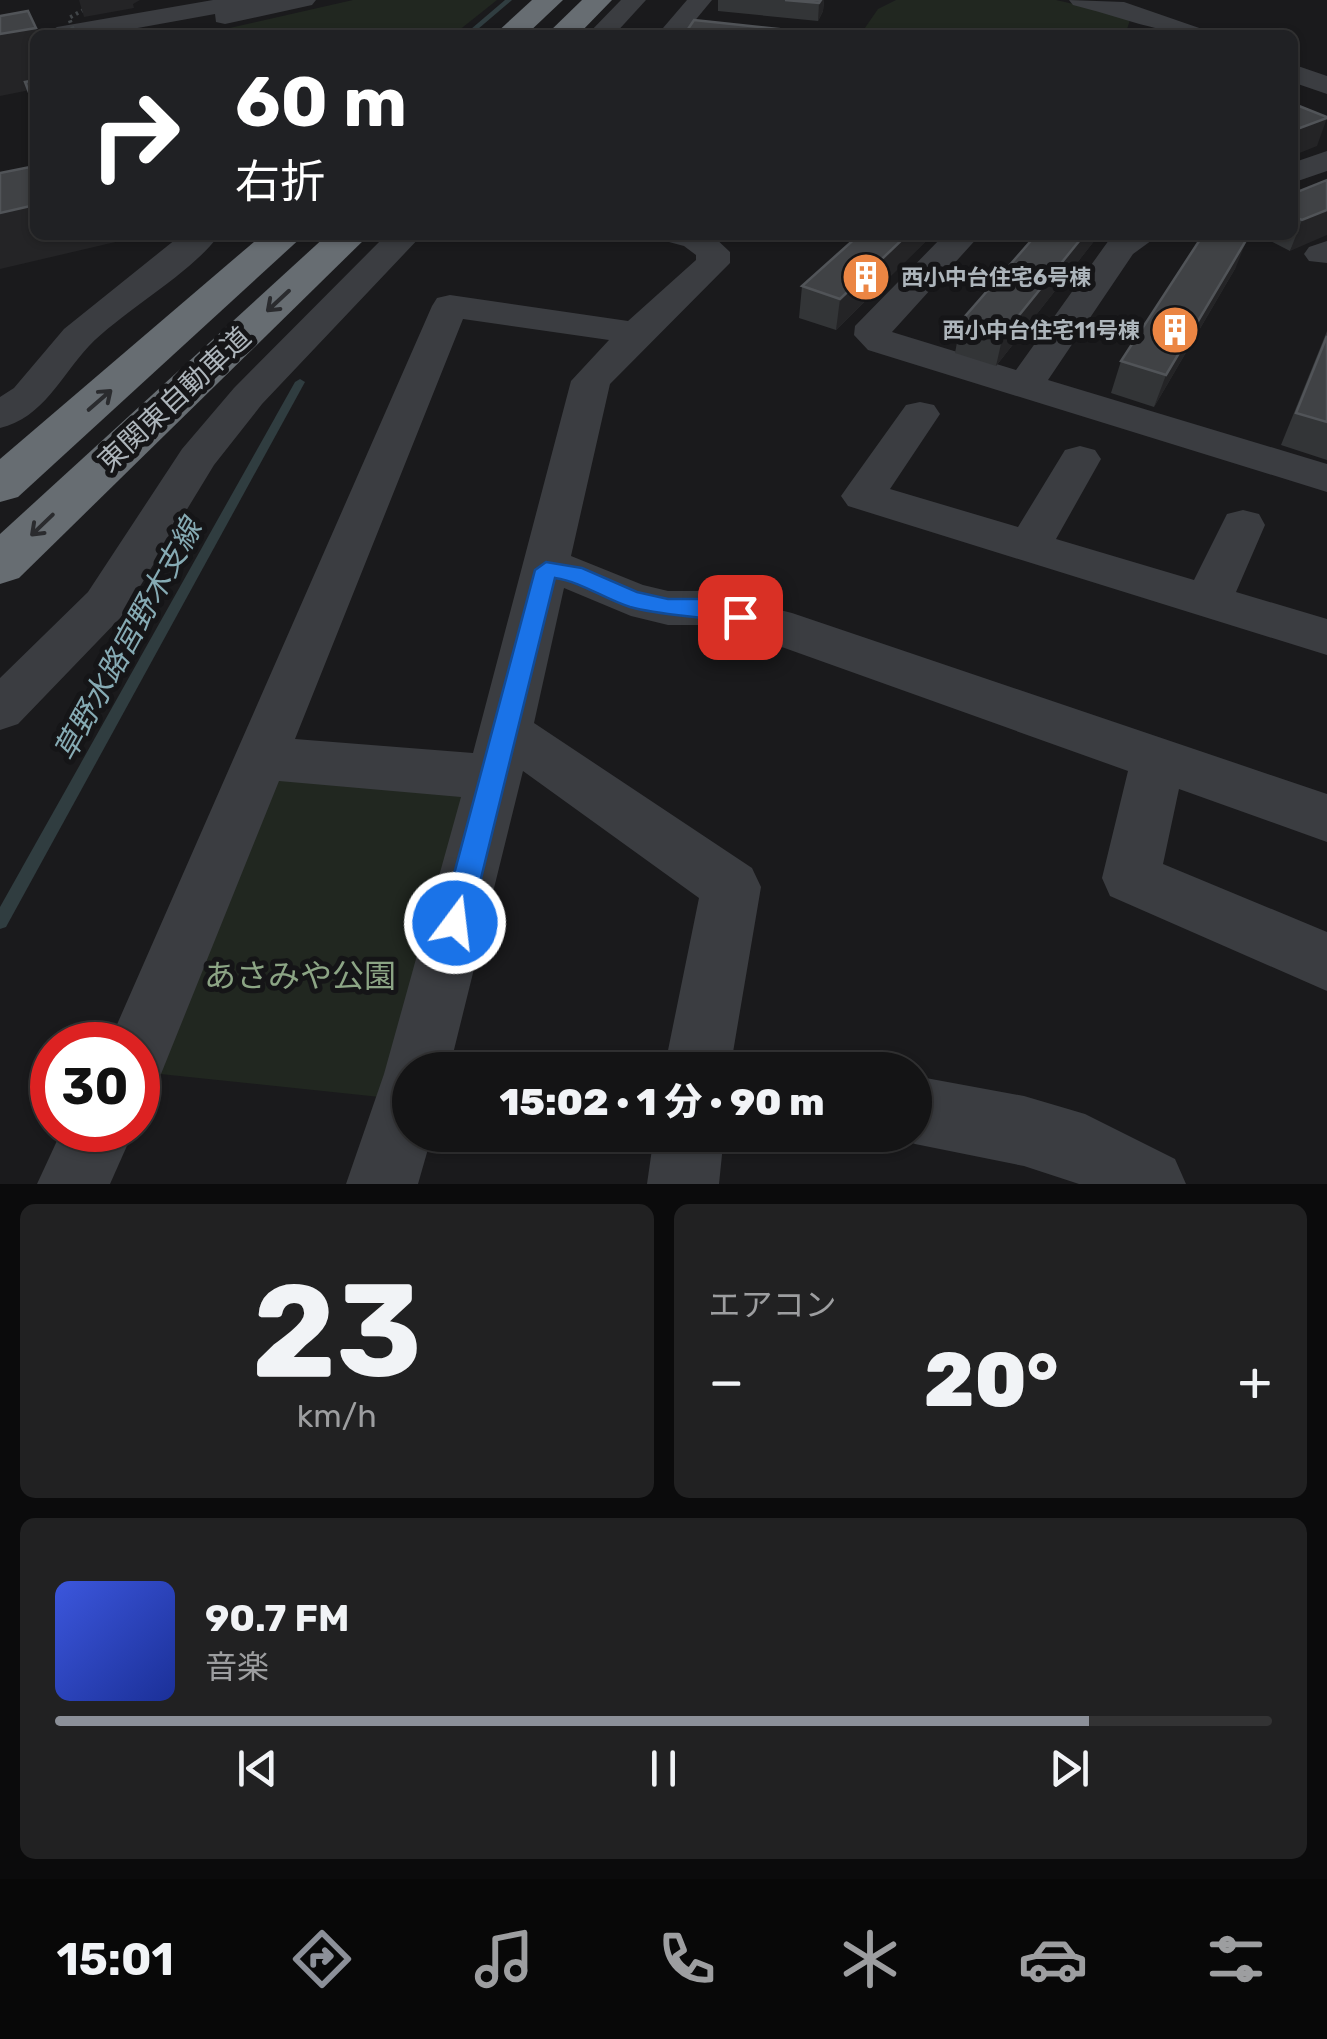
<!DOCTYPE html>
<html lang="ja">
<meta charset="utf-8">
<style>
:root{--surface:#141415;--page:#212122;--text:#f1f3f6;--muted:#9d9ea0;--line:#333334;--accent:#8c9099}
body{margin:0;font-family:Rubik,"Noto Sans JP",sans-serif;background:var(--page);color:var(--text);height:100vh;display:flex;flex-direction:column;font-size:38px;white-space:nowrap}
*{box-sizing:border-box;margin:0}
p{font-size:32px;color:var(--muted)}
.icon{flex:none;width:55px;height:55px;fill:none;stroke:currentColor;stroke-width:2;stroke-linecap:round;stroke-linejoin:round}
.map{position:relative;height:1184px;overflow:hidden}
.side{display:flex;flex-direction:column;gap:20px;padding:20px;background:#0b0b0c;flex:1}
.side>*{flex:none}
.hud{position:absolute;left:30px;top:30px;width:1268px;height:210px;border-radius:15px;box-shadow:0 2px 8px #0004,0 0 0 2px var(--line);background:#202124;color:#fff;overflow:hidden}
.speed{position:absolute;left:30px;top:1022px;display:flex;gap:20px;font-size:50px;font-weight:700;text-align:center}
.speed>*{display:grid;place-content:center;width:130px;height:130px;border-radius:50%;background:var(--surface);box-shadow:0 2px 8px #0004,0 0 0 2px var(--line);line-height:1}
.speed .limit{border:15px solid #d22;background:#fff;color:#111}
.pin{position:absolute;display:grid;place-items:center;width:85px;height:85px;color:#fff;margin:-42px;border-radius:20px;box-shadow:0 5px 15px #0006}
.me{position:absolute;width:110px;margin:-55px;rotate:15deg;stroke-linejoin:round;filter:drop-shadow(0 0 8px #0008)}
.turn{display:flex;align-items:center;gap:35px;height:210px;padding:0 40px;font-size:45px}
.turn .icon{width:130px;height:130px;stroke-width:2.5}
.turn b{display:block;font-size:70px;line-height:85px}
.big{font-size:75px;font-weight:800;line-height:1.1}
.side .tile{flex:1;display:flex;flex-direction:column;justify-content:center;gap:15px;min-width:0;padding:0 35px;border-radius:15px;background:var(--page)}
.side .dial{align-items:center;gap:0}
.dial b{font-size:130px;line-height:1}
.song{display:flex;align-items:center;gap:30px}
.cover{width:120px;height:120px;border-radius:15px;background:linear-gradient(135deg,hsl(230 70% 55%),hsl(230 70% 35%))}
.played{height:10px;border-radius:5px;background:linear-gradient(90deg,var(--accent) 85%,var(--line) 85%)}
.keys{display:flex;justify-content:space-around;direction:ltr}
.heat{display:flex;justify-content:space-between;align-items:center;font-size:55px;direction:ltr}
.side .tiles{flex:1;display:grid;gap:20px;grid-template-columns:1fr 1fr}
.tile:last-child{grid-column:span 2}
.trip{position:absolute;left:392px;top:1052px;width:540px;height:100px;border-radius:50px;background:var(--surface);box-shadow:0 2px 8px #0004,0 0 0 2px var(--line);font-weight:800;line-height:100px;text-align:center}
.menu{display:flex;height:160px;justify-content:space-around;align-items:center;background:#080808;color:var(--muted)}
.menu .icon{width:70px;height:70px}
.menu .current{color:var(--accent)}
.menu b{font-size:45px;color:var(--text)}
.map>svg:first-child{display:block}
</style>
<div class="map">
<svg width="1327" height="1184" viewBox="0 0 1327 1184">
<rect width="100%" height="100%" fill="#1a1a1c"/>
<!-- green -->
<g fill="#212720">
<polygon points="353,0 497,0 453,35 199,35"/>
<polygon points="896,0 1056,0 1131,17 1125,35 860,35 878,9"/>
<polygon points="271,765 467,782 380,1097 141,1072"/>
</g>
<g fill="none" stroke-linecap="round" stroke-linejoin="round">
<!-- stream -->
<g fill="#303d40" fill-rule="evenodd">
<polygon points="505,0 512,0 471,35 464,35"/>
<polygon points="300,379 305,382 6,927 0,929 0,907 295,382"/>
</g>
<!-- minor -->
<g fill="#3b3d41" fill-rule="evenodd">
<polygon points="213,0 316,0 312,5 225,24 216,22 215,14 99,35 44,35 57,27"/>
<polygon points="621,0 646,0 614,35 587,35"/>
<polygon points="687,0 712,0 683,35 657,35"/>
<path d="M1069,0L1124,2L1205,30L1209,35C1162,35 1118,16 1073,5Z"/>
<polygon points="1292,64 1327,76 1327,94 1292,82"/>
<polygon points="1327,151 1327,171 1292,183 1292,163"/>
<path d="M181,235H219C192,273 124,310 89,346C61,376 43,418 0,428V397L14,388L64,329Z"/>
<polygon points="386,235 422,235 262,404 214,465 122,616 18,724 0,730 0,678 88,592 182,449 234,388"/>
<path d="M664,235H712L730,252V263L610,384L571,556L643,585L668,591H705L792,613L1327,794V842L1179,789L1163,864L1327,932V991L1110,896L1102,878L1128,771L765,641L705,625H668L631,616L564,588L534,723L752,868L761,887L730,1070H664L699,898L523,771L449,1070H410V1135H432L418,1184H346L384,1074L461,797L279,781L161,1074L138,1083V1045H108L432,306L437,298L450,295L628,321L696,260V255L684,246L669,242ZM463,319L609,340L571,381L473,753L295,739Z"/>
<polygon points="944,235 980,235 892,332 1016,370 1109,240 1118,235 1159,235 1133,254 1048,380 1327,464 1327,492 868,350 854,335 855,326"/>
<polygon points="1327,241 1327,263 1309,261 1304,254 1309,247"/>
<polygon points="920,402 934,405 940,414 890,489 1018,527 1065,450 1080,446 1095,450 1101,459 1056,539 1194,580 1227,514 1243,510 1259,514 1265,525 1236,592 1327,619 1327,655 848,506 841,496 848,486 906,405"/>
<polygon points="915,1076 1024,1096 1085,1114 1175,1159 1186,1184 1079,1184 1024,1166 915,1144 893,1135 915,1135"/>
<polygon points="62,1130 134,1130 110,1184 37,1184"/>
<polygon points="654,1135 724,1135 719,1184 647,1184"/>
</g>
<!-- highway -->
<g fill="#676d72" fill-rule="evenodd">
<polygon points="532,0 563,0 526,35 494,35"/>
<polygon points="582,0 612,0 578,35 546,35"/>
<polygon points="262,235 304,235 18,497 0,502 0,459"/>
<polygon points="327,235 369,235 19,578 0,584 0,534"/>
</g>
<!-- path-bridge -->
<polyline stroke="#414548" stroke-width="4" stroke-dasharray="2.5 4" stroke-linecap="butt" points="75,35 69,18 101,0"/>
</g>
<!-- wall -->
<g fill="#333537">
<polygon points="718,0 824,0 823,11 818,21 718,11"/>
<polygon points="1327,180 1290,251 1259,235 1292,235 1292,194"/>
<polygon points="859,235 932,235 836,330 799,318 802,286"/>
<polygon points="1098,236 996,366 955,353 961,321"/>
<polygon points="1236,267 1154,407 1111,393 1121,361"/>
<polygon points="1327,331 1327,460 1281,445"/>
</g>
<!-- shaded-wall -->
<g fill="#242426">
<polygon points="79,0 140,0 133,4 134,8 84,17"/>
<polygon points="821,0 824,0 823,11 818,21 819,3"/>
<polygon points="36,28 38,35 35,35 35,89 0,96 0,34"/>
<polygon points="1327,118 1317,146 1292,156 1292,131"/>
<polygon points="35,205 35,235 122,235 124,240 0,269 0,213"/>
<polygon points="1327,210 1327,235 1290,251 1302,220"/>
<polygon points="907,235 932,235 836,330 840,299"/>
<polygon points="1084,235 1099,235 996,366 1003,335"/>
<polygon points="1248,237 1236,267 1154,407 1166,375"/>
</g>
<!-- building -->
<g fill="#404245" stroke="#515458" stroke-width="2.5">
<polygon points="785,0 821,0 819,3"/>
<polygon points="28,11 36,28 0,34 0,16"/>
<polygon points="694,20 798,31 796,35 714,35 686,32"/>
<polygon points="35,80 35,108 25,82"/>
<polygon points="1299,106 1327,117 1327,118 1292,131 1292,108"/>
<polygon points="35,166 35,205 0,213 0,173"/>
<polygon points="1327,180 1327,210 1302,220 1292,216 1292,194"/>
<polygon points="859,235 907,235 840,299 802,286"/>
<polygon points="1036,235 1084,235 1003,335 961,321"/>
<polygon points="1203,235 1242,235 1248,237 1166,375 1121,361"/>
<polygon points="1327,336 1327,422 1296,413"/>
</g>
<!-- one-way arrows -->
<defs><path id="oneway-shaft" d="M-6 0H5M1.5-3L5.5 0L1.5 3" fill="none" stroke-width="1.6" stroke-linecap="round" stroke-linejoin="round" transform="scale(2.5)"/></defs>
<g stroke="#2a2b2e">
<use href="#oneway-shaft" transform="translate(278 301) rotate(137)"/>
<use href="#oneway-shaft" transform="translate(100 400) rotate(-41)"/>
<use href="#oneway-shaft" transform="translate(42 525) rotate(136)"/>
</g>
<!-- route -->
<path fill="#1a73e8" stroke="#114b97" stroke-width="2.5" d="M546,562L582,568L637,592L668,599H705L748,611L752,617L740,625C703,615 667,617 630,607C604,599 582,582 555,578L470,923L466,933L455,936L445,933L441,923L535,570Z"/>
<!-- icons -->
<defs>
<g id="building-disc" transform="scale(2.5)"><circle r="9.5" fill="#eb8543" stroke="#151517"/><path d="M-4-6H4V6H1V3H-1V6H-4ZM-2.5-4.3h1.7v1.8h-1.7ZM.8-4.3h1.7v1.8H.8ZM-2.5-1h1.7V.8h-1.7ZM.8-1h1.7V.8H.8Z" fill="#fff"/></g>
</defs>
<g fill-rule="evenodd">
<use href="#building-disc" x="866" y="277"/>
<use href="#building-disc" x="1175" y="330"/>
</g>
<g text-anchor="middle" stroke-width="10" stroke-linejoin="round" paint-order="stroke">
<!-- far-poi labels -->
<g font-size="22" font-weight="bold" fill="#adb5bb" stroke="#151517" text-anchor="start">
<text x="901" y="285">西小中台住宅6号棟</text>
<text x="1140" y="338" text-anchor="end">西小中台住宅11号棟</text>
</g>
<!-- street labels -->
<g font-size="28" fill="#adb5bb" stroke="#151517">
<text transform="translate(174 399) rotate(-43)" y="10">東関東自動車道</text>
</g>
<!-- water labels -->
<g font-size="30" font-style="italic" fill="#86abb4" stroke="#151517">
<text transform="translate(128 640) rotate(-61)" y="10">草野水路宮野木支線</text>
</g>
<!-- near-park labels -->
<g font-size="32" fill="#8ca585" stroke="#151517">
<text x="300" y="987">あさみや公園</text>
</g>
</g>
</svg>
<div class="speed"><div class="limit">30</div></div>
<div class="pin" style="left:740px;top:617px;background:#d93025"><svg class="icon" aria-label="arrive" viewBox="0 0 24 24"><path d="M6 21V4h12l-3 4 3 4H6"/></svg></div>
<svg class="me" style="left:455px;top:923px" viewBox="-20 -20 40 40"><circle r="17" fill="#1a73e8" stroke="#fff" stroke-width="3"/><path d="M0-11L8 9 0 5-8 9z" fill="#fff"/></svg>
<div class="trip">15:02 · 1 分 · 90 m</div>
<div class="hud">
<div class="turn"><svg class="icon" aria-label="right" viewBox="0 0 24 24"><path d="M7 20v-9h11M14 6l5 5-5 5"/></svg><div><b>60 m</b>右折</div></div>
</div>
</div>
<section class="side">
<div class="tiles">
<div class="tile dial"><b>23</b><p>km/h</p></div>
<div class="tile"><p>エアコン</p>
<div class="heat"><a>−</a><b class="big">20°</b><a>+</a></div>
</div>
<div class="tile">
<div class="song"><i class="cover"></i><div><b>90.7 FM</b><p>音楽</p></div></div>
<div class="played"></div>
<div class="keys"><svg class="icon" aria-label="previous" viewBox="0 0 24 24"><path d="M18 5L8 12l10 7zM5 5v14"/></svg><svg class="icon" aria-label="pause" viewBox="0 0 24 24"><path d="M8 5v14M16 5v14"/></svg><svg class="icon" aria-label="next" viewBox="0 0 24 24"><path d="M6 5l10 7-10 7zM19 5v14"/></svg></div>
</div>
</div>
</section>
<nav class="menu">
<b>15:01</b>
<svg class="icon current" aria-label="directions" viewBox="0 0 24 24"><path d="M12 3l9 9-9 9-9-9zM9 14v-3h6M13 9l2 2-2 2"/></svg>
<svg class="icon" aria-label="music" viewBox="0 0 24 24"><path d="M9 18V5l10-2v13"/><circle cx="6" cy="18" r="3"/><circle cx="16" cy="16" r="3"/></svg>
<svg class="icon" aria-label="phone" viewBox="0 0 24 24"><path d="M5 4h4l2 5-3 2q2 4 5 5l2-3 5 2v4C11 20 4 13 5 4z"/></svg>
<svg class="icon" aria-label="climate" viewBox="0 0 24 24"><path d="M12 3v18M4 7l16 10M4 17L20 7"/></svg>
<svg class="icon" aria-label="car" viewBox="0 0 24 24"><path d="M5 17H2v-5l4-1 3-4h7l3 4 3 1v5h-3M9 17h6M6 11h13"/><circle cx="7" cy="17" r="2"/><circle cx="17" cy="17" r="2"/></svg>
<svg class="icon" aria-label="filters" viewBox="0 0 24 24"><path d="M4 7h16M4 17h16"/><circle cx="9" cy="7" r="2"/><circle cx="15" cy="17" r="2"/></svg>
</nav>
